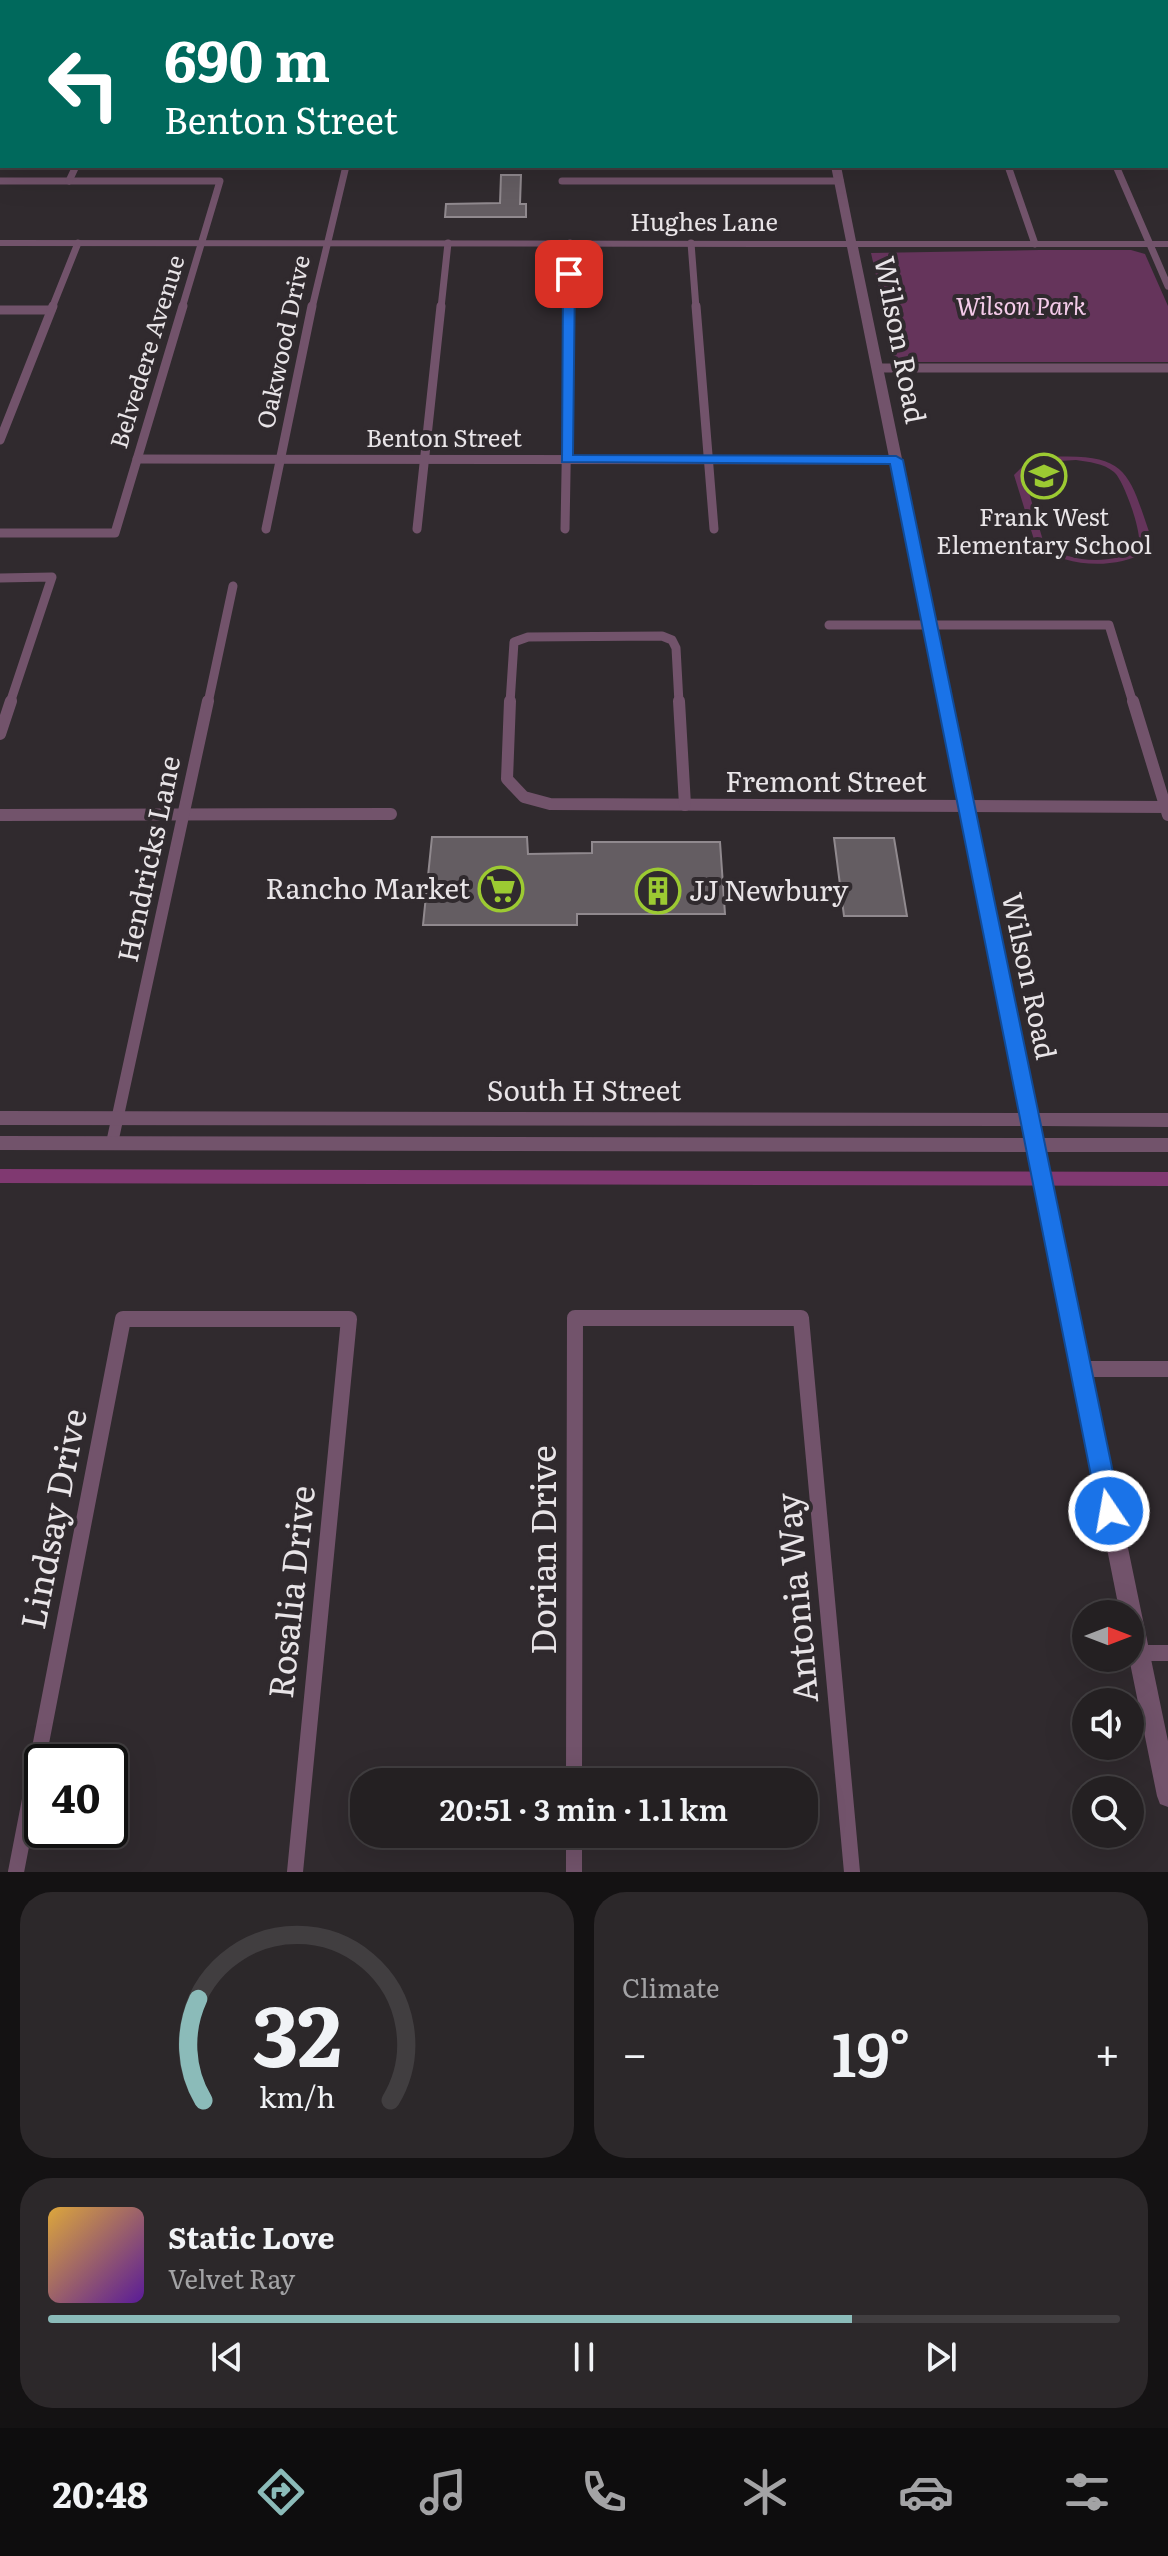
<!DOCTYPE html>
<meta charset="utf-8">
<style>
:root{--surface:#242022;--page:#2c282a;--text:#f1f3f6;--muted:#a3a3a5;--line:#413e40;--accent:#8bbbb9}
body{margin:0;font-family:Literata,serif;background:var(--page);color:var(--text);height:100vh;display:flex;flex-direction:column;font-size:30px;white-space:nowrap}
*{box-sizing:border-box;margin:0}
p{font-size:26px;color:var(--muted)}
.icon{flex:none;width:44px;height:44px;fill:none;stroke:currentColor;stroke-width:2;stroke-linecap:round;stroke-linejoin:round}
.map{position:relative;height:1872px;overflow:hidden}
.side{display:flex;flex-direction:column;gap:20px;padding:20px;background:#141213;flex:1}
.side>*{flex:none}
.top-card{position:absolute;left:0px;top:0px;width:1168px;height:168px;box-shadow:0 8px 32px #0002,0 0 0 2px var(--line);background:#00695c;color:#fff;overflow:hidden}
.needle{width:52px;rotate:90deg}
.buttons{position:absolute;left:1072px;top:1600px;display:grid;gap:16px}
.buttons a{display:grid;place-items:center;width:72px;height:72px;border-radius:50%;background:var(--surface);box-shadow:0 8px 32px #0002,0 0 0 2px var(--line);font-size:40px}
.speed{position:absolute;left:24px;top:1744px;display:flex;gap:16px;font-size:40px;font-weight:700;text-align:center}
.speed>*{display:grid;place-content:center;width:104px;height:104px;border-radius:50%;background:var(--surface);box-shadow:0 8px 32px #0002,0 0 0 2px var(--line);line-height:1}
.speed .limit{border:4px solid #111;border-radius:12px;background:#fff;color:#111}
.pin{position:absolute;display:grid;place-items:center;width:68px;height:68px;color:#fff;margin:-34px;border-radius:16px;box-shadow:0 4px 12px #0006}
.me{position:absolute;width:88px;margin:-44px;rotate:348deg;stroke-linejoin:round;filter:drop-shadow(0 0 6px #0008)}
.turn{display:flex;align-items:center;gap:28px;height:168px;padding:0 32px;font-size:36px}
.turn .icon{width:104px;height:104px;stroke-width:2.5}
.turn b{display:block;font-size:56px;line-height:68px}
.big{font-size:60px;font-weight:600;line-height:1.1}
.side .card{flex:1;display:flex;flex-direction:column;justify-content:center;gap:12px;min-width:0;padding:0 28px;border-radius:32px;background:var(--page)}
.side .dial{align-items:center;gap:0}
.dial svg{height:208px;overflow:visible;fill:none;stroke:var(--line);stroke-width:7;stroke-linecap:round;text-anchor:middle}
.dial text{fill:var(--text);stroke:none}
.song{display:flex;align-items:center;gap:24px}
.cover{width:96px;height:96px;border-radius:12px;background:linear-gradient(135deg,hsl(40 70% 55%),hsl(270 70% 35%))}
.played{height:8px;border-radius:4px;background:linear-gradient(90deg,var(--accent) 75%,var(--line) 75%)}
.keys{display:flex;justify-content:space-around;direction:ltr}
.heat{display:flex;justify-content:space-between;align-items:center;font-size:44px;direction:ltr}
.side .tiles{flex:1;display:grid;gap:20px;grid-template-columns:1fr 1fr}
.card:last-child{grid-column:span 2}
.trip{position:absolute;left:350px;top:1768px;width:468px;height:80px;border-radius:32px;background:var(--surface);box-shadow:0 8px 32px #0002,0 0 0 2px var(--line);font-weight:600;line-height:80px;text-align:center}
.tab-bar{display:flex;height:128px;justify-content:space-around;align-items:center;background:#0e0d0e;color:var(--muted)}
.tab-bar .icon{width:56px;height:56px}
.tab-bar .selected{color:var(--accent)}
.tab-bar b{font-size:36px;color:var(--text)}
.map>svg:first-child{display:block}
</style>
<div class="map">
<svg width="1168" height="1872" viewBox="0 0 1168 1872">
<rect width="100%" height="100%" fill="#302a2e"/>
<!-- green -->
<g fill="#65345b" fill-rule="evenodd">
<polygon points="1040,250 1131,250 1145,254 1168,306 1168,362 907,362 893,356 882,305 885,304 882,302 871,253"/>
<path d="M1052,457C1131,453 1129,476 1152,540L1146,552C1113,570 1067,567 1036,546L1014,475L1026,463ZM1076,460C1089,462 1103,463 1114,472C1124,480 1145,539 1138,550C1110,565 1069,563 1044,544L1023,472L1042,462Z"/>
</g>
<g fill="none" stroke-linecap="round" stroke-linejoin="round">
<!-- canal -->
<polygon fill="#803971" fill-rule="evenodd" points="0,1169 1168,1172 1168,1186 0,1183"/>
</g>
<!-- building -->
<g fill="#645d62" stroke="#90898e" stroke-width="2">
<polygon points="501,175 521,175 520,204 526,204 526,217 445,217 446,204 500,203"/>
<polygon points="432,837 527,837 528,854 592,853 592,842 720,842 725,914 577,914 577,925 423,925"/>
<polygon points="834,838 894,838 907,916 844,916"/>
</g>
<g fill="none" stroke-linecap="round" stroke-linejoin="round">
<!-- minor-far3 -->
<g stroke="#72536b" stroke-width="7">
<polyline points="1166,14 1168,18"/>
<polyline points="0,84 2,80"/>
<polyline points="1008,166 1035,244"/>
<polyline points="1116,166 1168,286"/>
<polyline points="0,181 220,181 182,308"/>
<polyline points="69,181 76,166"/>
<polyline points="562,181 840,181"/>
<polyline points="691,243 696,308"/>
<polyline points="52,308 78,243"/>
<polyline points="312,308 346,166"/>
<polyline points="441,308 448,243"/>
<polyline points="569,308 570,243"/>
</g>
<!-- minor-far2 -->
<g stroke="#72536b" stroke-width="9">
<polyline points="696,306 714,529"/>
<polyline points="0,310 51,310"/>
<polyline points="877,368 1168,368"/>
<polyline points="0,440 53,306"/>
<polyline points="137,459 896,460"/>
<polyline points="266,529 312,306"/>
<polyline points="417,529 441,306"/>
<polyline points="565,529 569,306"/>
<polyline points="0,533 115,533 183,306"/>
<polyline points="0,578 52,577 10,703"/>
<polyline points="829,625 1109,625 1133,703"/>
<polyline points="208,703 233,586"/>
<polyline points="510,703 514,642 528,637 662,636 672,640 676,648 679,703"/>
</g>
<!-- minor-far1 -->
<g stroke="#72536b" stroke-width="12">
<polyline points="510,701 507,779 524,797 550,804 1168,807"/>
<polyline points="679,701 685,805"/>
<polyline points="1133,701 1168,815"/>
<polyline points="0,734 11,701"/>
<polyline points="0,815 391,814"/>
<polyline points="112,1143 208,701"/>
</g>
<!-- minor -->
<g stroke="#72536b" stroke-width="16">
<polyline points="1080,1369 1168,1369"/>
<polyline points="1139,1653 1168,1653"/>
<polyline points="574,1782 575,1318 801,1318 852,1872"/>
<polyline points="574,1834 574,1872"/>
<polyline points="16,1872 123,1319 349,1319 295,1872"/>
</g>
<!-- tertiary -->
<g fill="#72536b" fill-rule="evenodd">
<rect x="799" y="0" width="8" height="2"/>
<polygon points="831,166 841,166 856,241 1168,241 1168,247 858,247 1038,1113 1168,1113 1168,1127 1040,1126 1043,1138 1168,1138 1168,1152 1046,1152 1168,1741 1168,1807 1160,1804 1157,1796 1129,1658 1130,1614 1120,1614 1028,1152 0,1150 0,1136 1025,1138 1023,1126 0,1125 0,1111 1020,1113 847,247 0,246 0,240 846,241"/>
</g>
</g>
<!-- route -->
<polygon fill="#1a73e8" stroke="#114b97" stroke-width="2" points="569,271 575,274 573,455 896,456 903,460 1121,1511 1118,1518 1109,1521 1101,1518 1098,1511 890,464 562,462 563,274"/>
<!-- icons -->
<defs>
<g id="school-ring" transform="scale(2.3)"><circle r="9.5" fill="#302a2e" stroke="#9cca32" stroke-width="1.5"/><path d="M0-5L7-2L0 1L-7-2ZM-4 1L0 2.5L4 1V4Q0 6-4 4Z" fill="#9cca32"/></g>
<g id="supermarket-ring" transform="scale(2.3)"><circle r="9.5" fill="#302a2e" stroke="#9cca32" stroke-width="1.5"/><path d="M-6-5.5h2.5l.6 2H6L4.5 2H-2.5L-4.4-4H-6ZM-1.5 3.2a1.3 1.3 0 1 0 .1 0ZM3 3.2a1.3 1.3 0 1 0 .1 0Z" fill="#9cca32"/></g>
<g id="building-ring" transform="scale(2.3)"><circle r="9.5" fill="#302a2e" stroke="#9cca32" stroke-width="1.5"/><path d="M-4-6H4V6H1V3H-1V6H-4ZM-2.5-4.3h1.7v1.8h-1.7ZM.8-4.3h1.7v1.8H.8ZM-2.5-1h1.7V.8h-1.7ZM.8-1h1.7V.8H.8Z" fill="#9cca32"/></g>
</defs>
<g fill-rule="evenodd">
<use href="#school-ring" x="1044" y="476"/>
<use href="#supermarket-ring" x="501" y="889"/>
<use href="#building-ring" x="658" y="891"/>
</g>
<g text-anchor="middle" stroke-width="8" stroke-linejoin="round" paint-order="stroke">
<!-- far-street labels -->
<g font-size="24" fill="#e8e4e7" stroke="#302a2e">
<text x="704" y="231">Hughes Lane</text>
<text transform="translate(284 342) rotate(-78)" y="8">Oakwood Drive</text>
<text transform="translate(148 352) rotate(-73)" y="8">Belvedere Avenue</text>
<text x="444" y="447">Benton Street</text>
</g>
<!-- far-park labels -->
<g font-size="24" font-style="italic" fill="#f4cbe9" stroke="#302a2e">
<text x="1021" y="315">Wilson Park</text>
</g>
<!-- far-poi labels -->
<g font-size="24" fill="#e8e4e7" stroke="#302a2e">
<text x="1044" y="526">Frank West<tspan x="1044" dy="28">Elementary School</tspan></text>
</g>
<!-- street labels -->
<g font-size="28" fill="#e8e4e7" stroke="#302a2e">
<text transform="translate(900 340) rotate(79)" y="10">Wilson Road</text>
<text x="826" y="792">Fremont Street</text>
<text transform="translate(149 859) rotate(-78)" y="10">Hendricks Lane</text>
<text transform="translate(1029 976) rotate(78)" y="10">Wilson Road</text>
<text x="584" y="1101">South H Street</text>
</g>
<!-- poi labels -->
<g font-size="28" fill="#e8e4e7" stroke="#302a2e" text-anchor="end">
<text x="470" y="899">Rancho Market</text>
<text x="689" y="901" text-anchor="start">JJ Newbury</text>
</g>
<!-- near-street labels -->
<g font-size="34" fill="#e8e4e7" stroke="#302a2e">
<text transform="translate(54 1519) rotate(-79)" y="12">Lindsay Drive</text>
<text transform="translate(544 1550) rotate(-90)" y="12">Dorian Drive</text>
<text transform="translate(292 1592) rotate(-84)" y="12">Rosalia Drive</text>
<text transform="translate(797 1598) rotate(-95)" y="12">Antonia Way</text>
</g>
</g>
</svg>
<div class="buttons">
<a><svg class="needle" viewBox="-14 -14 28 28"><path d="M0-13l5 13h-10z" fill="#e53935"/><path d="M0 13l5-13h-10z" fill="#a3a3a5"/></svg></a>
<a><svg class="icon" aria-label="sound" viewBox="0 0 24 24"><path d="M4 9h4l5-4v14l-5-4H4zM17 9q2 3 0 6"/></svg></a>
<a><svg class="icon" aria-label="search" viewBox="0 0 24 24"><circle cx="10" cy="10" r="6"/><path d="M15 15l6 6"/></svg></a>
</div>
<div class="speed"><div class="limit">40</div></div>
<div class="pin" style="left:569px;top:274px;background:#d93025"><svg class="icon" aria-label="arrive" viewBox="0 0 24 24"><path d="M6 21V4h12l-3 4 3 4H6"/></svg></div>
<svg class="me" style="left:1109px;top:1511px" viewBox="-20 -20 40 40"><circle r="17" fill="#1a73e8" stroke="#fff" stroke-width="3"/><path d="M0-11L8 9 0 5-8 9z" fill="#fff"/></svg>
<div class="trip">20:51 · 3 min · 1.1 km</div>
<div class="top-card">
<div class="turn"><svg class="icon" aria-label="left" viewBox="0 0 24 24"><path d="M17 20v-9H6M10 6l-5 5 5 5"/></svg><div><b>690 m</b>Benton Street</div></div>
</div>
</div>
<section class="side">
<div class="tiles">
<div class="card dial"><svg viewBox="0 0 100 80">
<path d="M14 69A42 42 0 1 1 86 69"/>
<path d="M14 69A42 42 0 0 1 12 30" stroke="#8bbbb9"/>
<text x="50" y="56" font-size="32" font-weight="700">32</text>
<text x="50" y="72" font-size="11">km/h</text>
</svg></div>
<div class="card"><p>Climate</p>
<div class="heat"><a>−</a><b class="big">19°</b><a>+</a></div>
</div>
<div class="card">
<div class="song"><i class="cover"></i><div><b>Static Love</b><p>Velvet Ray</p></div></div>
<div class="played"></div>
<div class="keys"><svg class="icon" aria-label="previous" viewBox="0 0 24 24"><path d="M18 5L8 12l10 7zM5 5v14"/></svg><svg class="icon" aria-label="pause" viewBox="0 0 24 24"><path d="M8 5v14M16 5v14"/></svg><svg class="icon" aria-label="next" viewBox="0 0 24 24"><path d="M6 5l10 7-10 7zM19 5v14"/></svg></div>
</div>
</div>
</section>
<nav class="tab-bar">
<b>20:48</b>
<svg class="icon selected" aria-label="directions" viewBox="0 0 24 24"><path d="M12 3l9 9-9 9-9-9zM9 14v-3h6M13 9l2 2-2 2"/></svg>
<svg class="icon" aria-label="music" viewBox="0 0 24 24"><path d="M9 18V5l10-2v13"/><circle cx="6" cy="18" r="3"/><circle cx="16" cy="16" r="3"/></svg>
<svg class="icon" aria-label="phone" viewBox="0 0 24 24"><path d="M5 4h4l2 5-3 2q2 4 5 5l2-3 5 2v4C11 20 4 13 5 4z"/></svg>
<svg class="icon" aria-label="climate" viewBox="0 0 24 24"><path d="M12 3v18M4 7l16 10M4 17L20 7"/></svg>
<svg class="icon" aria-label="car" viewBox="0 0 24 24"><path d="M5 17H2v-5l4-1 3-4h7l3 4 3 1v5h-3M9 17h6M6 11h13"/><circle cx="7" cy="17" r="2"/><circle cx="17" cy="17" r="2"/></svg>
<svg class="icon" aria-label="filters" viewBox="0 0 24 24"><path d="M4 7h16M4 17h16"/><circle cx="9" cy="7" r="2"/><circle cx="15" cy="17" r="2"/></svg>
</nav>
